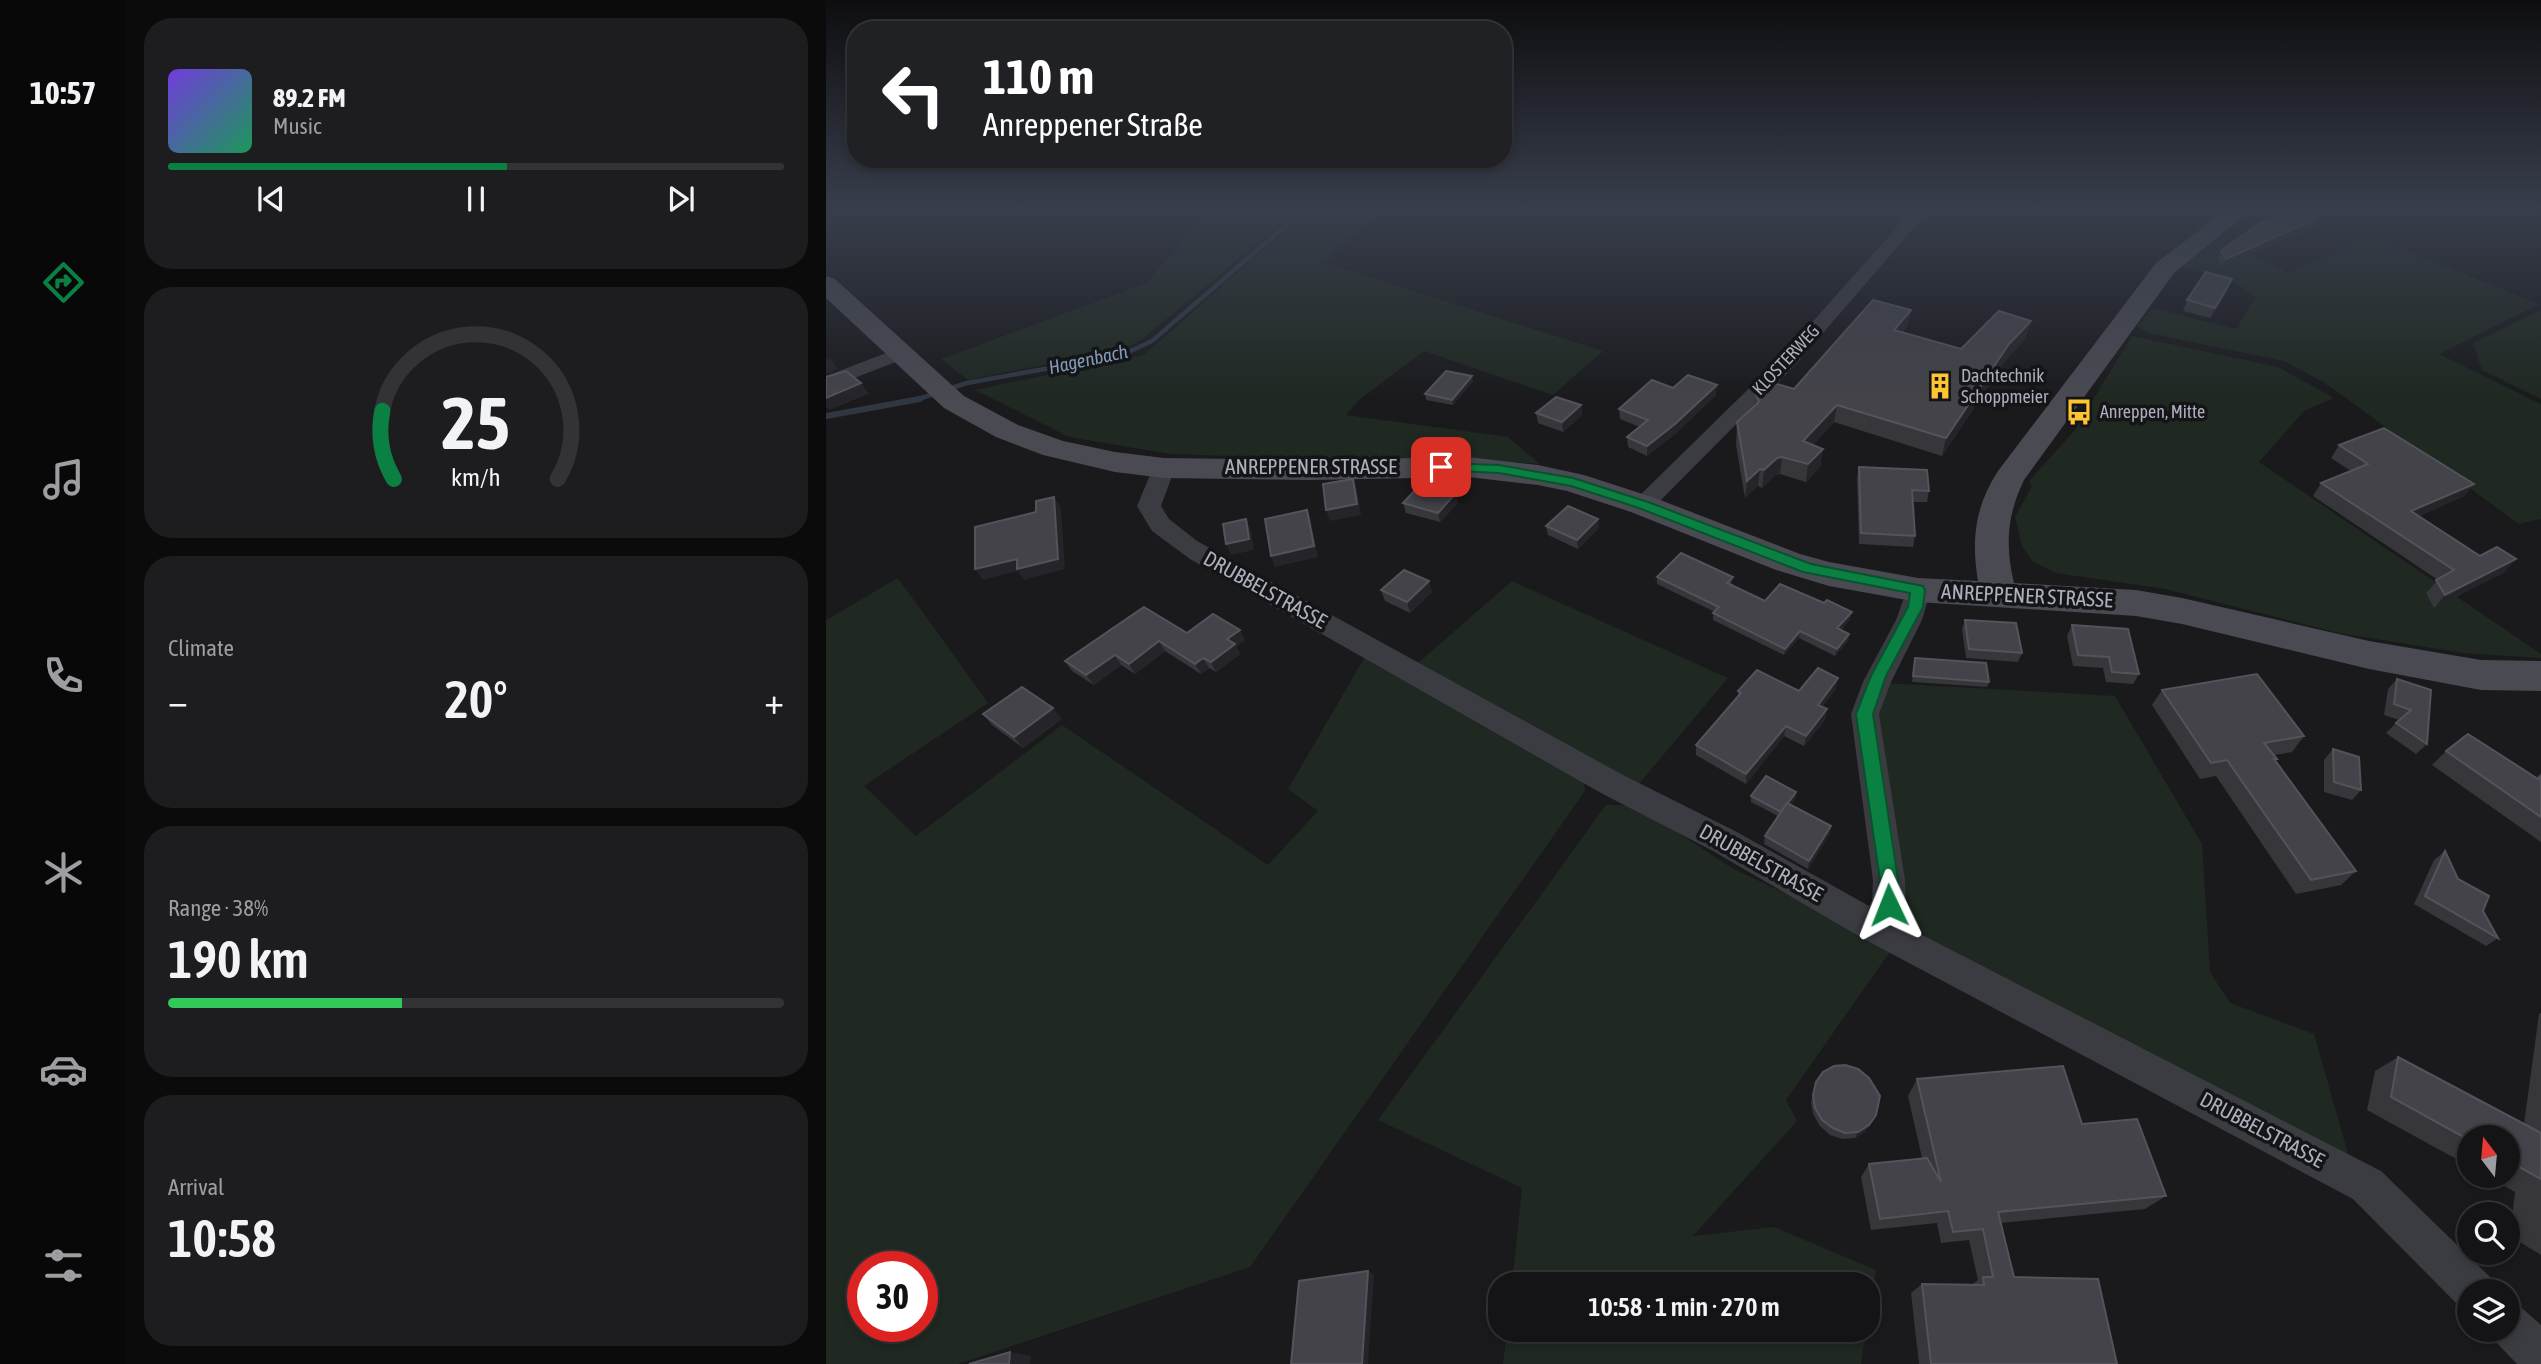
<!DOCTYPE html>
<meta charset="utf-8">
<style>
:root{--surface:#141416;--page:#1d1d1f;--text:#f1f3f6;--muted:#9d9ea1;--line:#333335;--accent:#0b8043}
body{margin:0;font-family:"Asap Condensed",sans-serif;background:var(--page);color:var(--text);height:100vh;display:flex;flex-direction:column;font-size:26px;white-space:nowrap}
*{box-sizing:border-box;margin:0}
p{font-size:23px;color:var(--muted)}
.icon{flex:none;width:38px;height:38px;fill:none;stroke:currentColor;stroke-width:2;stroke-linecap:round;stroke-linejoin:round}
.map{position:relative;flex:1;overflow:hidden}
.panel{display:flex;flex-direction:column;gap:18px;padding:18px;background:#0b0b0c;width:700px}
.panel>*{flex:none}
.top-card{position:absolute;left:21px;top:21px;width:665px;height:147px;border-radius:28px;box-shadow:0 4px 10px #0003,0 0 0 2px var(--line);background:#202124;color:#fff;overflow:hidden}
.needle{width:46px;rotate:344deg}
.buttons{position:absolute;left:1631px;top:1125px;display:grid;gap:14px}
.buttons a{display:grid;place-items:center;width:63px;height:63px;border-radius:50%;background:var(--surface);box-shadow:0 4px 10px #0003,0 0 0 2px var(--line);font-size:35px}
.speed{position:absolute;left:21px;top:1251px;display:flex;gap:14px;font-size:35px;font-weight:700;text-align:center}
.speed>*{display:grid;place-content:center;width:91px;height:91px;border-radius:50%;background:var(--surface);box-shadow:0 4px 10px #0003,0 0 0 2px var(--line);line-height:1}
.speed .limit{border:10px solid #d22;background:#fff;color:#111}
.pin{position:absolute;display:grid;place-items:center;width:60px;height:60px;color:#fff;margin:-30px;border-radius:14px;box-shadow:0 4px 10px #0006}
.me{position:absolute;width:77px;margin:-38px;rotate:358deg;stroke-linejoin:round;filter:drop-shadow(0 0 5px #0008)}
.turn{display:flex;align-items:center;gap:24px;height:147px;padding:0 21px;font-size:32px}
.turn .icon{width:91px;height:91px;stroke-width:2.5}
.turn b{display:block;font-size:49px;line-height:60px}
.big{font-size:52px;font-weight:600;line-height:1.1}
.panel .widget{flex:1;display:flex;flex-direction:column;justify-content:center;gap:10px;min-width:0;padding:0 24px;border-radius:28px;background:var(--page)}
.panel .dial{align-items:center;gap:0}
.dial svg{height:182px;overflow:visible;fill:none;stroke:var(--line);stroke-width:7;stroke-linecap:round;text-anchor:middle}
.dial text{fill:var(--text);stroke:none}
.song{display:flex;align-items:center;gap:21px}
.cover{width:84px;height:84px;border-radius:10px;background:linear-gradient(135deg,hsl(260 70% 55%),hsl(150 70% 35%))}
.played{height:7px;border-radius:4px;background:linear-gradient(90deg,var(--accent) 55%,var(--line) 55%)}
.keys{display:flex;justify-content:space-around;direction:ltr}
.heat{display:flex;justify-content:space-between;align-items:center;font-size:38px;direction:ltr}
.charge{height:10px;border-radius:5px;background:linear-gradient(90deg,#34c759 38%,var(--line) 0)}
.trip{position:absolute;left:662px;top:1272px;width:392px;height:70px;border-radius:28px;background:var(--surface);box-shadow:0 4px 10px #0003,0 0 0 2px var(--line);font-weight:600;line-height:70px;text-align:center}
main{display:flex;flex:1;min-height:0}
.menu{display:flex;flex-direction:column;width:126px;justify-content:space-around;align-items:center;background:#080809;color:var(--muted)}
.menu .icon{width:49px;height:49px}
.menu .current{color:var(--accent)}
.menu b{font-size:32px;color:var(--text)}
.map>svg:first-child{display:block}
</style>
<main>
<nav class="menu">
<b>10:57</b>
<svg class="icon current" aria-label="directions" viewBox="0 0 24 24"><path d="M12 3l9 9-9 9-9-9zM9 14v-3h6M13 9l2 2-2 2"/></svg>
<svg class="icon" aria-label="music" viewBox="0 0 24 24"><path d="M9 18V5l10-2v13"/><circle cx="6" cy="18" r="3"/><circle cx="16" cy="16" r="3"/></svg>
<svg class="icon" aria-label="phone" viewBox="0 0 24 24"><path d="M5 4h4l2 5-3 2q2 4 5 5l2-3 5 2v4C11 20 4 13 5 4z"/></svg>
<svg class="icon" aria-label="climate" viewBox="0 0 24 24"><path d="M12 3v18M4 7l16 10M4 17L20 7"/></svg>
<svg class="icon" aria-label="car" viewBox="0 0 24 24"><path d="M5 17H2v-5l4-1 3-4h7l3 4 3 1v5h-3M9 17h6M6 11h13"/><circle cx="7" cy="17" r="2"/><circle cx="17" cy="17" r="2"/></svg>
<svg class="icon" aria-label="filters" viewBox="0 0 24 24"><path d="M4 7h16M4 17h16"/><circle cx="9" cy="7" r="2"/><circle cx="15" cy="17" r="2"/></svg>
</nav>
<section class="panel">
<div class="widget">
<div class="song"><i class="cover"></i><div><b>89.2 FM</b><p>Music</p></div></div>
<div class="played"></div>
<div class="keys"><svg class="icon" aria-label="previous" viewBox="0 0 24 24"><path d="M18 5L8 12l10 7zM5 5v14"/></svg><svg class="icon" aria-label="pause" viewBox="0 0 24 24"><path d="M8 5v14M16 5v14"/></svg><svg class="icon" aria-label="next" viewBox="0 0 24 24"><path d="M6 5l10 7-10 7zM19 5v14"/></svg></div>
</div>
<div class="widget dial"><svg viewBox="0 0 100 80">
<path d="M14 69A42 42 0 1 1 86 69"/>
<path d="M14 69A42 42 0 0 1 9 39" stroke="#0b8043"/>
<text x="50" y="56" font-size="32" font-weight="700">25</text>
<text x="50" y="72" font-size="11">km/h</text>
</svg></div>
<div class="widget"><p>Climate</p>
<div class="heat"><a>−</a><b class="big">20°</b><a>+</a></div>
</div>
<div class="widget"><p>Range · 38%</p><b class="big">190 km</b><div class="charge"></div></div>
<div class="widget"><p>Arrival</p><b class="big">10:58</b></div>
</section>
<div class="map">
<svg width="1715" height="1364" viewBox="0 0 1715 1364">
<rect width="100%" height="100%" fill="#1a1a1d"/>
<!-- green -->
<g fill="#1f2821" fill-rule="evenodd">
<polygon points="417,209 473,209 314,341 297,349 142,380 115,359 321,283 378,213 404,217"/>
<polygon points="483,209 558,209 512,248 499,263 777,351 727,395 598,351 534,399 520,415 682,437 714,464 656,460 492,459 344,454 243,437 149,390 318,355"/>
<polygon points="1544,236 1713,304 1613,354 1715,404 1715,519 1693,524 1499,383 1458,361 1322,333 1311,326 1327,308 1410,329 1430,297 1407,282 1353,266 1387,241 1428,255 1463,273"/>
<polygon points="1715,310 1715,399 1656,370 1647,343"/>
<polygon points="1306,336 1452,367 1508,398 1478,411 1433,462 1715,654 1715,658 1637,653 1513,633 1339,589 1230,573 1207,562 1196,546 1189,517 1206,486 1203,481 1248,431"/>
<path d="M72,578L162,703L38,786L90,836L236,725L442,865L492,811L462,789L540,655L758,781L759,791L424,1267L132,1364H0V620ZM37,1267H96V1326H37Z"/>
<polygon points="686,581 902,678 812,785 592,663"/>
<polygon points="1060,683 1289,696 1376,844 1384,972 1404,1003 1488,1034 1527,1171 1105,943 1089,924 1076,885 1049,725"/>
<polygon points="780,805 809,805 906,868 1068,946 960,1100 971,1121 867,1236 948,1227 1050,1270 1041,1325 1041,1284 686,1284 696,1188 552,1120"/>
<polygon points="681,1330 1040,1330 1035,1364 677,1364"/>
</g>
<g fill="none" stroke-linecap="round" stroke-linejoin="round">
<!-- stream-far1 -->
<g stroke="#2f3842" stroke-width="4.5">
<polyline points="122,389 141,383 296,355 326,341 479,209"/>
<polyline points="89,400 111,393"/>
</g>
<!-- stream -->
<polyline stroke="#2f3842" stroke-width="6" points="0,416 94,399"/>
<!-- street -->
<g fill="#3b3b42" fill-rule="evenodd">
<polygon points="1087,209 1104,209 971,363 825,510 817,513 809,510 805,505 809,500 957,355"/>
<polygon points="73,348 80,350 83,354 80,358 0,389 0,376"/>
<polygon points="338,461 346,463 349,468 335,506 343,519 371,541 797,775 909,831 1043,906 1046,901 1047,880 1025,714 1037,682 1070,620 1083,584 1092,581 1101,584 1105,590 1096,620 1065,682 1053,714 1079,880 1080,905 1071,922 1555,1171 1664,1277 1670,1292 1643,1292 1643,1311 1634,1307 1527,1199 1036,938 887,851 775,793 364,559 326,531 311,506 327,468 330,463"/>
<polygon points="1682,1302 1697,1309 1715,1325 1715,1364 1691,1364 1667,1339 1663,1330 1682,1330"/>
</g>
<!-- secondary -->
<path fill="#494a52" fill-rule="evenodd" d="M1401,209H1426L1348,273L1198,480C1181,515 1179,545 1188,583L1310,590L1356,598L1543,641L1655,660L1715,661V691L1655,690L1543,669L1356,624L1310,616L1092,602L1003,586L950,570L805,512L741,491L712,485L642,477L483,480L338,478L289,472L217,455L170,437L118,408L0,298V276L9,279L138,396L192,425L237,441L289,452L338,458L483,460L642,457L712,465L758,475L829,498L974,554L1003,562L1092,578L1152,581C1145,540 1149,506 1172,471L1330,263Z"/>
</g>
<!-- wall -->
<g fill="#36363b">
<polygon points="1492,218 1488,226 1396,267 1392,259 1395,251"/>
<polygon points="1402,290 1384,318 1357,311 1361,300"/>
<polygon points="1085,310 1081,327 1077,332 1135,349 1200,338 1179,361 1116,456 1008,422 987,445 995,466 980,482 954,474 949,475 936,488 932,486 919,498 910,445 911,422 928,407 929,393 968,389"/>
<polygon points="647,381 627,405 600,400 599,394"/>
<polygon points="847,388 890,395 849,434 821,456 802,447 801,437 814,427 794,419 793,409"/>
<polygon points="755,405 756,415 737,432 712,423 710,413"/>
<polygon points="1513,445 1648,484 1638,496 1593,516 1679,572 1608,608 1600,593 1612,580 1487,496 1495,483 1525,471 1505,458"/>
<polygon points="1033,467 1103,491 1101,502 1087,502 1089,536 1087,547 1033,544 1031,478"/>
<polygon points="629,494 632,503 614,522 580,513 577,503"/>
<polygon points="772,519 773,528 752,549 722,535 720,526"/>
<polygon points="831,577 907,577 905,585 939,601 1024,619 1015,630 1023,634 1022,641 1009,656 973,638 958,655 887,620 887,613 889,612 831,584"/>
<polygon points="555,590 606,592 584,613 559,601"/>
<polygon points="1139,620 1196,653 1192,662 1140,658 1136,629"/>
<polygon points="1246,625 1313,674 1307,684 1280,682 1277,668 1247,666 1241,636"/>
<polygon points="361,633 419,640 410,646 414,654 390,672 383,668 375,674 339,651 309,674 295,665 268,685 246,671 239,661"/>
<polygon points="1089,658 1163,682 1161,687 1086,682"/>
<polygon points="1571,679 1601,744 1590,754 1560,733 1573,720 1558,715 1562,689"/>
<polygon points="1010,689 996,707 1001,709 999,720 978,746 958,736 920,784 870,755 870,745 912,697 912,691 973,691"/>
<polygon points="1336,690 1478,736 1466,752 1448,755 1451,759 1450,761 1530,871 1515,885 1470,894 1390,776 1374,779 1326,705"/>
<polygon points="157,714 236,719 197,748 166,725"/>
<polygon points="1507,749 1535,790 1526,800 1498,792 1498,760"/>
<polygon points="1620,751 1710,778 1715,773 1715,842 1606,765"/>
<polygon points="925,796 970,797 964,805 1005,826 1003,835 982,869 938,844 939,836 952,816 925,802"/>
<polygon points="1619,851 1632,879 1657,911 1672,938 1660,946 1588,904 1608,860"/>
<polygon points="1715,1013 1715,1255 1684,1236 1689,1192 1661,1176 1682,1176 1682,1138 1643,1138 1643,1166 1541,1110 1549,1071 1572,1057 1698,1124 1713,1014"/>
<polygon points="1091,1079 1256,1124 1340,1196 1319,1209 1175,1223 1188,1277 1291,1364 1093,1364 1085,1293 1096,1284 1145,1285 1152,1280 1143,1240 1115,1243 1111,1223 1045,1230 1035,1177 1043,1164 1096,1158 1082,1096"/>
<polygon points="990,1082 1050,1115 1039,1132 1029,1138 1016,1139 1004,1135 994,1126 987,1114 985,1102"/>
</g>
<!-- shaded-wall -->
<g fill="#252529">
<polygon points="1492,218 1488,226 1396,267 1400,259"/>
<polygon points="1406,279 1402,290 1384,318 1389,308"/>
<polygon points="1085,310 1081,327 1065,347 1068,330"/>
<polygon points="1205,321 1200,338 1179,361 1116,456 1120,438 1183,344"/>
<polygon points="4,358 12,369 0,374 0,360"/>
<polygon points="646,376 647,381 627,405 626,400"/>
<polygon points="35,383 43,394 3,410 0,407 0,398"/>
<polygon points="891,385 890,395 849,434 821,456 821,446"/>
<polygon points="755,405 756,415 737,432 736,422"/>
<polygon points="1011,405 1008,422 976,458 977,441"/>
<polygon points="997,449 995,466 980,482 982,464"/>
<polygon points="956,457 954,474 949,475 936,488 938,470 951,458"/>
<polygon points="934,469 932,486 919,498 921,481"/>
<polygon points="527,479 531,490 535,515 504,521 500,510"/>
<polygon points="1648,484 1638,496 1575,524 1585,511"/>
<polygon points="629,494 632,503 614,522 612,513"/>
<polygon points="228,497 235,507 239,569 198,580 192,571 157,580 149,569 191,559"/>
<polygon points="481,510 485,521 492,557 449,567 445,556"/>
<polygon points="420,519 425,530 428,550 405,555 400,544"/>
<polygon points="772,519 773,528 752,549 751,540"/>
<polygon points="1690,559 1679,572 1608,608 1619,595"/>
<polygon points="603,581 606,592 584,613 581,602"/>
<polygon points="1026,612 1024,619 1010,635 1011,628"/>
<polygon points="414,630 419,640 410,646 414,654 390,672 385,662 401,639"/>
<polygon points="974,631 973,638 958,655 959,649"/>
<polygon points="1023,634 1022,641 1009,656 1011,649"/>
<polygon points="333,641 339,651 309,674 303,664"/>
<polygon points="289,655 295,665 268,685 260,675"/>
<polygon points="377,658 383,668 375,674 369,664"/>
<polygon points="1012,678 1010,689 990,715 992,705"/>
<polygon points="227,708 236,719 197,748 188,737"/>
<polygon points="1001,709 999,720 978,746 980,736"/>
<polygon points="960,726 958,736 920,784 920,774"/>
<polygon points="970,792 970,797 956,818 956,813"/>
<polygon points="1005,826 1003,835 982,869 983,861"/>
<polygon points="1050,1115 1039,1132 1029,1138 1032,1132"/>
<polygon points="542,1271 548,1275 542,1364 536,1364"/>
<polygon points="184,1352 205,1356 204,1364 183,1364"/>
</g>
<!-- building -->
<g fill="#434349" stroke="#53545b" stroke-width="2">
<polygon points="1468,209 1488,209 1492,218 1400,259 1395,251 1434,223"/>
<polygon points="1380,272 1406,279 1389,308 1361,300"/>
<polygon points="1047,300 1085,310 1068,330 1135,349 1173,311 1205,321 1183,344 1120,438 1011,405 977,441 997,449 982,464 956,457 951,458 938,470 934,469 921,481 911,422 933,402 929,393 934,388 951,384 968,389"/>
<polygon points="20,371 35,383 0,398 0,377"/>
<polygon points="620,371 646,376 626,400 599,394"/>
<polygon points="862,375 891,385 849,424 821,446 801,437 822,420 793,409 826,380 847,388"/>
<polygon points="730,397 755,405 736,422 710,413"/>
<polygon points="1558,428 1648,484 1585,511 1654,556 1671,547 1690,559 1619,595 1610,580 1628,570 1495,483 1542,464 1513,445"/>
<polygon points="1033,467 1101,470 1103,491 1086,490 1089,536 1035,533"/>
<polygon points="527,479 531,504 500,510 497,484"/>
<polygon points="595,484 629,494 612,513 577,503"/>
<polygon points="228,497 232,559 191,569 191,559 149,569 149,527 210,512 210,501"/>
<polygon points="742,506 772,519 751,540 720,526"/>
<polygon points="481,510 488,546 445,556 439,519"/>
<polygon points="420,519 423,539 400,544 397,524"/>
<polygon points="855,553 907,577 901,583 939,601 954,584 998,603 1001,600 1026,612 1011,628 1023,634 1011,649 974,631 959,649 887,613 893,607 831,577"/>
<polygon points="578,570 603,581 581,602 555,590"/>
<polygon points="318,607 361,633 387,614 414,630 401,639 409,644 385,662 377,658 369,664 333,641 303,664 289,655 260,675 239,661"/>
<polygon points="1139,620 1190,623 1196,653 1143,649"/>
<polygon points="1246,625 1302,629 1313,674 1286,672 1283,657 1252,655"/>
<polygon points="1089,658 1160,663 1163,682 1087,676"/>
<polygon points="992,668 1012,678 992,705 1001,709 980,736 960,726 920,774 870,745 915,693 912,691 931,670 973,691"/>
<polygon points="1431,674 1478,736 1438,743 1451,759 1448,759 1530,871 1485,880 1401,760 1385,763 1336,690"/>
<polygon points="1571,679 1605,690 1601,744 1570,723 1585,710 1568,704"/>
<polygon points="196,687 227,708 188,737 157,714"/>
<polygon points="1642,734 1712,779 1715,776 1715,817 1620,751"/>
<polygon points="1507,749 1533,757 1535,790 1508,782"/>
<polygon points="940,776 970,792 955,812 925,796"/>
<polygon points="961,803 1005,826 983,861 939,836"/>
<polygon points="1619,851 1632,879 1663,896 1657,911 1672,938 1599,896"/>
<polygon points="1572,1057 1715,1133 1715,1179 1682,1161 1682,1138 1643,1138 1643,1140 1565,1097"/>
<polygon points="1019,1065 1032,1069 1043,1078 1054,1096 1050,1115 1043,1125 1032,1132 1019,1133 1007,1128 996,1120 989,1108 987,1095 990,1082 997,1072 1008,1066"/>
<polygon points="1237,1066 1256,1124 1311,1119 1340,1196 1172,1212 1188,1277 1272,1279 1291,1364 1105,1364 1096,1284 1158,1285 1157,1277 1167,1277 1157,1229 1127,1232 1122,1211 1054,1219 1043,1164 1101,1158 1115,1182 1091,1079"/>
<polygon points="542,1271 536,1364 465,1364 473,1281"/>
<polygon points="184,1352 183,1364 143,1364"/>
</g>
<!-- sky -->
<linearGradient id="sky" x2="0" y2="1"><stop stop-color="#0e0e10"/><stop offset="0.52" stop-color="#383e4c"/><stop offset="1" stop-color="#383e4c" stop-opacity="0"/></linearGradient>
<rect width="1715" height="400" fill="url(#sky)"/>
<!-- route -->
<polygon fill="#0b8043" stroke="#07532c" stroke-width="2" points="615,463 673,465 747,478 822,502 985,564 1097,586 1099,590 1097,607 1060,676 1047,714 1072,880 1072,905 1070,911 1063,913 1056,911 1053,905 1054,880 1030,714 1045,676 1082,607 1084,593 977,572 813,508 745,486 673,473 611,470 609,467"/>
<!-- icons -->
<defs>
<g id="building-bare" transform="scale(2.1)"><path d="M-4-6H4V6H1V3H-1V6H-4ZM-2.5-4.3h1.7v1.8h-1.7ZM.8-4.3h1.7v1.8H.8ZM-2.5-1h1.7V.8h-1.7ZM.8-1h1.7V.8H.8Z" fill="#fec431" stroke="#151518" stroke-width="2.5" paint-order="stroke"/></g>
<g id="bus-bare" transform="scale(2.1)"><path d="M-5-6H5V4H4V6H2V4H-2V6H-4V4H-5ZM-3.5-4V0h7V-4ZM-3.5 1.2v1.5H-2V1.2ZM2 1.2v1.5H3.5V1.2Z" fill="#fec431" stroke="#151518" stroke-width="2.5" paint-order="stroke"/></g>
</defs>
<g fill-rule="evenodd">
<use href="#building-bare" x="1114" y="386"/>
<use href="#bus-bare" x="1253" y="412"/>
</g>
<g text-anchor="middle" stroke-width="7" stroke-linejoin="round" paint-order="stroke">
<!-- far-street labels -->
<g font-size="18" fill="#acb0bd" stroke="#151518">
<text transform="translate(960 360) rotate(-47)" y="6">KLOSTERWEG</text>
</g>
<!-- far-poi labels -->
<g font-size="18" fill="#acb0bd" stroke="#151518" text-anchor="start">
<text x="1135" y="382">Dachtechnik<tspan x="1135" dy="21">Schoppmeier</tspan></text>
<text x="1274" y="418">Anreppen, Mitte</text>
</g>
<!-- far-water labels -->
<g font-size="19" font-style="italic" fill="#819cb9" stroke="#151518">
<text transform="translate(262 359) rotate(-12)" y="7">Hagenbach</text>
</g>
<!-- street labels -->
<g font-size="21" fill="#acb0bd" stroke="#151518">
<text x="485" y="474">ANREPPENER STRASSE</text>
<text transform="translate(439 590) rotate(29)" y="7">DRUBBELSTRASSE</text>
<text transform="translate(1201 596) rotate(3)" y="7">ANREPPENER STRASSE</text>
<text transform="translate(935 863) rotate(29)" y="7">DRUBBELSTRASSE</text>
<text transform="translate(1436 1130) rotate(28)" y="7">DRUBBELSTRASSE</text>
</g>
</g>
</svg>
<div class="buttons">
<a><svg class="needle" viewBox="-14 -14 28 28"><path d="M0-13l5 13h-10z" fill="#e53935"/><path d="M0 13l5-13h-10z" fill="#9d9ea1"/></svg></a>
<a><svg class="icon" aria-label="search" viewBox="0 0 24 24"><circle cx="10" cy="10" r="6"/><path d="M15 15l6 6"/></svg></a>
<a><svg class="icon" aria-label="layers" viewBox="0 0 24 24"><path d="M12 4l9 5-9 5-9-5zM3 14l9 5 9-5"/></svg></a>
</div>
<div class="speed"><div class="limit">30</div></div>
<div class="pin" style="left:615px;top:467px;background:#d93025"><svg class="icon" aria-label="arrive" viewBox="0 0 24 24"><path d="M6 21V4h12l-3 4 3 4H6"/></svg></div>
<svg class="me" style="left:1063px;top:905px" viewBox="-20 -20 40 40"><path d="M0-17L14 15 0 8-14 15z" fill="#0b8043" stroke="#fff" stroke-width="4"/></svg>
<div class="trip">10:58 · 1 min · 270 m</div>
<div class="top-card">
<div class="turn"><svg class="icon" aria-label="left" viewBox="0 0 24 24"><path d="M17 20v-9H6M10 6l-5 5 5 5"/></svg><div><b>110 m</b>Anreppener Straße</div></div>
</div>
</div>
</main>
